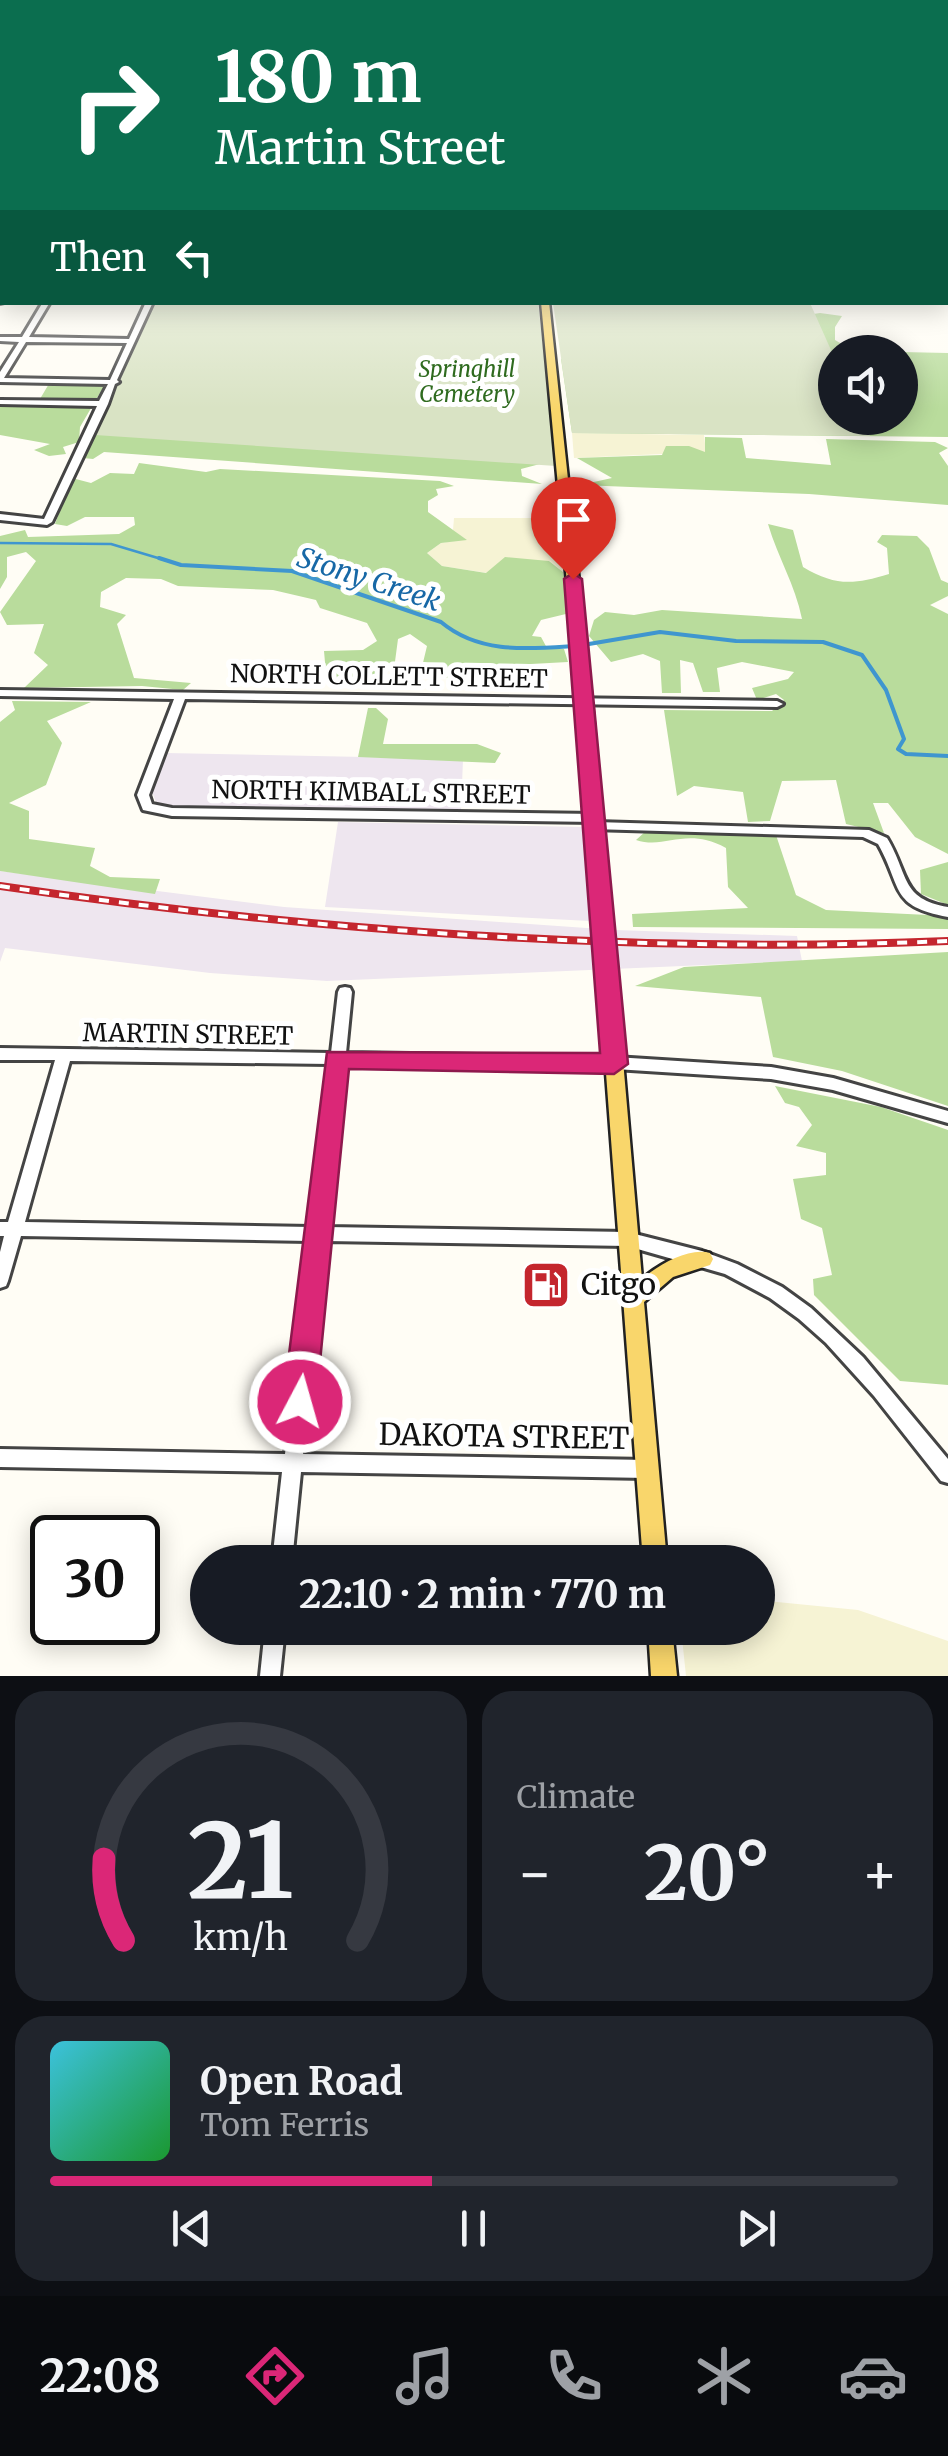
<!DOCTYPE html>
<meta charset="utf-8">
<style>
:root{--surface:#171b24;--page:#20242c;--text:#f1f3f6;--muted:#9ea1a6;--line:#363941;--accent:#db2777}
body{margin:0;font-family:Merriweather,serif;background:var(--page);color:var(--text);height:100vh;display:flex;flex-direction:column;font-size:38px;white-space:nowrap}
*{box-sizing:border-box;margin:0}
p{font-size:32px;color:var(--muted)}
.icon{flex:none;width:55px;height:55px;fill:none;stroke:currentColor;stroke-width:2;stroke-linecap:round;stroke-linejoin:round}
.map{position:relative;height:1676px;overflow:hidden}
.panel{display:flex;flex-direction:column;gap:15px;padding:15px;background:#0d0f14;flex:1}
.panel>*{flex:none}
.hud{position:absolute;left:0px;top:0px;width:950px;height:305px;box-shadow:0 5px 25px #0003;background:#0b6e4f;color:#fff;overflow:hidden}
.fabs{position:absolute;left:818px;top:335px;display:grid;gap:20px}
.fabs a{display:grid;place-items:center;width:100px;height:100px;border-radius:50%;background:var(--surface);box-shadow:0 5px 25px #0003;font-size:50px}
.speed{position:absolute;left:30px;top:1515px;display:flex;gap:20px;font-size:50px;font-weight:700;text-align:center}
.speed>*{display:grid;place-content:center;width:130px;height:130px;border-radius:50%;background:var(--surface);box-shadow:0 5px 25px #0003;line-height:1}
.speed .limit{border:5px solid #111;border-radius:15px;background:#fff;color:#111}
.pin{position:absolute;display:grid;place-items:center;width:85px;height:85px;color:#fff;margin:-102px -42px;border-radius:50% 50% 50% 0;rotate:-45deg;box-shadow:0 0 10px #0007}
.pin .icon{rotate:45deg}
.me{position:absolute;width:110px;margin:-55px;rotate:6deg;stroke-linejoin:round;filter:drop-shadow(0 0 8px #0008)}
.turn{display:flex;align-items:center;gap:35px;height:210px;padding:0 50px;font-size:45px}
.turn .icon{width:130px;height:130px;stroke-width:2.5}
.turn b{display:block;font-size:70px;line-height:85px}
.then{display:flex;align-items:center;height:95px;padding:0 50px;background:#0003;gap:20px;font-size:38px}
.big{font-size:75px;font-weight:700;line-height:1.1}
.panel .card{flex:1;display:flex;flex-direction:column;justify-content:center;gap:15px;min-width:0;padding:0 35px;border-radius:30px;background:var(--page)}
.panel .dial{align-items:center;gap:0}
.dial svg{height:260px;overflow:visible;fill:none;stroke:var(--line);stroke-width:7;stroke-linecap:round;text-anchor:middle}
.dial text{fill:var(--text);stroke:none}
.song{display:flex;align-items:center;gap:30px}
.cover{width:120px;height:120px;border-radius:15px;background:linear-gradient(135deg,hsl(190 70% 55%),hsl(130 70% 35%))}
.played{height:10px;border-radius:5px;background:linear-gradient(90deg,var(--accent) 45%,var(--line) 45%)}
.keys{display:flex;justify-content:space-around;direction:ltr}
.heat{display:flex;justify-content:space-between;align-items:center;font-size:55px;direction:ltr}
.panel .tiles{flex:1;display:grid;gap:15px;grid-template-columns:1fr 1fr}
.card:last-child{grid-column:span 2}
.trip{position:absolute;left:190px;top:1545px;width:585px;height:100px;border-radius:50px;background:var(--surface);box-shadow:0 5px 25px #0003;font-weight:700;line-height:100px;text-align:center}
.dock{display:flex;height:160px;justify-content:space-around;align-items:center;background:#090b0e;color:var(--muted)}
.dock .icon{width:70px;height:70px}
.dock .active{color:var(--accent)}
.dock b{font-size:45px;color:var(--text)}
.map>svg:first-child{display:block}
</style>
<div class="map">
<svg width="948" height="1676" viewBox="0 0 948 1676">
<rect width="100%" height="100%" fill="#fffdf5"/>
<!-- industrial -->
<g fill="#eee6ef">
<polygon points="166,753 463,759 461,811 172,807 156,802 152,792"/>
<polygon points="338,822 584,827 590,921 325,907"/>
<polygon points="0,871 284,907 615,930 797,936 802,961 327,981 210,973 5,948 0,962"/>
</g>
<!-- farmland -->
<g fill="#f6f3d4">
<polygon points="572,433 704,435 706,452 574,458"/>
<polygon points="454,518 559,518 563,572 549,561 487,573 442,566 427,553 441,543 465,539 453,530"/>
<polygon points="758,1600 858,1610 948,1641 948,1676 686,1676 681,1628 758,1628"/>
</g>
<!-- forest -->
<g fill="#b9dc9c" fill-rule="evenodd">
<path d="M820,313L842,316L835,327V340L854,351L948,353V437L572,433L561,359L573,350ZM835,352H900V418H835Z"/>
<polygon points="50,382 104,386 80,427 79,442 63,447 66,454 49,456 34,450 50,444 0,435 0,403 37,404"/>
<polygon points="102,420 555,460 521,469 522,476 542,484 104,452 93,459 83,458"/>
<polygon points="705,437 742,438 746,458 831,465 826,439 935,442 948,448 939,453 948,466 948,505 809,494 580,485 612,478 577,458 662,455 666,446 689,446 705,452"/>
<polygon points="139,463 206,472 220,469 440,481 454,486 436,489 438,495 428,501 428,512 467,540 441,543 427,553 442,566 486,573 505,557 549,561 563,572 570,613 541,620 532,636 541,637 547,648 564,649 568,662 512,665 460,681 421,671 427,646 410,634 398,639 394,669 360,682 327,685 324,651 363,650 377,641 367,623 320,608 316,600 273,590 178,586 161,579 126,578 101,592 100,607 126,615 117,624 134,678 191,683 183,690 142,686 24,688 48,665 34,653 44,624 7,625 0,612 36,561 26,552 7,557 7,577 0,589 0,536 25,530 28,537 119,534 135,525 134,517 85,517 67,526 55,524 72,478 91,483 110,473 134,474"/>
<path d="M768,524L793,530L803,567C835,586 853,585 889,574L887,548L877,542L882,535L917,536L929,548L941,580L948,583V596L930,605L948,614V854L915,837L888,803H873L884,833L846,824L836,780L782,781L770,821L748,822L743,792L694,786L677,796L664,710L772,711L784,700L776,694L757,700L752,688L788,679L794,672L742,662L717,668L720,692H703L693,663L680,660L681,693H662L660,661L643,654L611,662L589,636L594,620L605,612L634,615L662,610L802,619C795,584 778,558 768,524Z"/>
<polygon points="12,701 91,702 47,721 62,743 46,785 9,803 29,811 29,839 95,848 90,866 110,877 160,879 155,894 0,871 0,722 15,710"/>
<polygon points="368,708 376,708 388,719 383,744 477,744 501,753 495,763 358,757"/>
<path d="M646,831L776,835L796,895L826,910L948,916V929L633,927L632,914L748,908L728,887L726,848C685,826 666,850 636,840Z"/>
<polygon points="948,862 948,905 921,894 920,870"/>
<polygon points="948,952 948,1106 842,1071 773,1057 761,997 635,986 684,967"/>
<polygon points="775,1086 881,1107 948,1130 948,1385 900,1381 814,1295 813,1279 832,1275 822,1228 801,1219 793,1179 826,1175 826,1153 796,1146 812,1125 799,1107 785,1103"/>
</g>
<!-- cemetery -->
<g fill="#d9e3c4">
<polygon points="538,302 556,466 95,435 155,303"/>
<polygon points="553,303 810,303 835,359 835,418 861,418 870,436 572,433"/>
</g>
<g fill="none" stroke-linecap="round" stroke-linejoin="round">
<!-- stream-far1 -->
<polyline stroke="#3f96cf" stroke-width="2.5" points="0,543 111,544 168,561"/>
<!-- stream -->
<g stroke="#3f96cf" stroke-width="4">
<path d="M159,558L181,565L292,571L441,622C479,654 527,649 574,646"/>
<polyline points="583,645 660,632 736,641 823,642 862,655 886,690 904,739 898,749 906,754 948,756"/>
</g>
<!-- minor casing -->
<g stroke="#444" stroke-width="6">
<g id="minor">
<rect x="0" y="191" width="2" height="4"/>
<rect x="0" y="216" width="2" height="4"/>
<polygon points="0,299 2,299 2,302 4,302 0,303"/>
<path d="M43,302H50L29,337L129,339L146,302H153L117,380L119,382L115,384L108,404L52,522L47,525L0,520V514L44,519L97,406L0,404V400L99,401L108,384L0,382V372L19,342L0,341V337H22ZM26,342L127,343L110,380L4,378Z"/>
<polygon points="0,690 777,701 783,704 777,707 185,699 149,795 152,804 172,808 595,814 601,818 595,822 172,816 143,810 137,795 174,699 0,696"/>
<path d="M596,822L869,830L887,838C909,874 900,899 948,907V917C889,906 903,888 878,844L863,837L592,829L590,826Z"/>
<path d="M345,987L350,988L352,992L346,1053L615,1057L771,1067L833,1078L948,1111V1123L833,1090L771,1079L615,1069L344,1065L327,1227L627,1232L702,1251L737,1264L782,1287L811,1308L863,1357L948,1459V1483L941,1481L874,1396L826,1343L799,1319L770,1298L725,1274L627,1246L326,1241L303,1454L647,1460L654,1463L656,1469L654,1475L647,1478L301,1472L292,1562H272L282,1472L0,1467V1449L285,1454L309,1241L21,1236L8,1281L6,1286L0,1288V1252L4,1236H0V1222H8L55,1060H0V1048L331,1053L338,992L340,988ZM70,1061L330,1064L311,1227L25,1222Z"/>
<polygon points="265,1628 285,1628 280,1676 260,1676"/>
</g>
</g>
<!-- major casing -->
<g stroke="#222" stroke-width="5">
<g id="major">
<path d="M541,302H549L592,703L642,1279C658,1265 689,1247 710,1253L713,1259L710,1265L673,1277L644,1302L667,1562H643L578,703Z"/>
<polygon points="648,1628 672,1628 677,1676 651,1676"/>
</g>
</g>
<!-- minor -->
<use href="#minor" fill="#fff" fill-rule="evenodd"/>
<!-- major -->
<use href="#major" fill="#f9d66b" fill-rule="evenodd"/>
<!-- rail casing -->
<g stroke="#c4262e" stroke-width="8">
<path id="rail" d="M0,886C305,931 640,954 948,941"/>
</g>
<!-- rail -->
<use href="#rail" stroke="#fff" stroke-width="4" stroke-dasharray="10" stroke-linecap="butt"/>
</g>
<!-- sky -->
<linearGradient id="sky" x2="0" y2="1"><stop stop-color="#95c6ee"/><stop offset="0.43" stop-color="#fffefa"/><stop offset="1" stop-color="#fffefa" stop-opacity="0"/></linearGradient>
<rect width="948" height="409" fill="url(#sky)"/>
<!-- route -->
<polygon fill="#db2777" stroke="#8e194d" stroke-width="2.5" points="573,573 582,579 628,1064 614,1074 349,1069 316,1402 311,1412 300,1417 288,1412 283,1402 327,1052 600,1053 564,579"/>
<!-- icons -->
<defs>
<g id="fuel-square" transform="scale(2.5)"><rect x="-9" y="-9" width="18" height="18" rx="4" fill="#c4262e" stroke="#fff"/><path d="M-5.5-6h7V0h2V4h1.3V-2.5L3-4.5l.8-.8L6-3V5H2.5V1h-1V6h-7ZM-4.2-4.7v3.2H.2V-4.7Z" fill="#fff"/></g>
</defs>
<g fill-rule="evenodd">
<use href="#fuel-square" x="546" y="1285"/>
</g>
<g text-anchor="middle" stroke-width="10" stroke-linejoin="round" paint-order="stroke">
<!-- far-park labels -->
<g font-size="22" font-style="italic" fill="#2f6b1f" stroke="#fff">
<text x="467" y="377">Springhill<tspan x="467" dy="25">Cemetery</tspan></text>
</g>
<!-- street labels -->
<g font-size="25" fill="#111" stroke="#fff">
<text transform="translate(389 676) rotate(1)" y="9">NORTH COLLETT STREET</text>
<text transform="translate(371 792) rotate(1)" y="9">NORTH KIMBALL STREET</text>
<text transform="translate(188 1034) rotate(1)" y="9">MARTIN STREET</text>
</g>
<!-- water labels -->
<g font-size="28" font-style="italic" fill="#1768a6" stroke="#fff">
<text transform="translate(369 579) rotate(18)" y="10">Stony Creek</text>
</g>
<!-- near-poi labels -->
<g font-size="30" fill="#111" stroke="#fff" text-anchor="start">
<text x="581" y="1295">Citgo</text>
</g>
<!-- near-street labels -->
<g font-size="30" fill="#111" stroke="#fff">
<text transform="translate(504 1437) rotate(1)" y="10">DAKOTA STREET</text>
</g>
</g>
</svg>
<div class="fabs">
<a><svg class="icon" aria-label="sound" viewBox="0 0 24 24"><path d="M4 9h4l5-4v14l-5-4H4zM17 9q2 3 0 6"/></svg></a>
</div>
<div class="speed"><div class="limit">30</div></div>
<div class="pin" style="left:573px;top:579px;background:#d93025"><svg class="icon" aria-label="arrive" viewBox="0 0 24 24"><path d="M6 21V4h12l-3 4 3 4H6"/></svg></div>
<svg class="me" style="left:300px;top:1402px" viewBox="-20 -20 40 40"><circle r="17" fill="#db2777" stroke="#fff" stroke-width="3"/><path d="M0-11L8 9 0 5-8 9z" fill="#fff"/></svg>
<div class="trip">22:10 · 2 min · 770 m</div>
<div class="hud">
<div class="turn"><svg class="icon" aria-label="right" viewBox="0 0 24 24"><path d="M7 20v-9h11M14 6l5 5-5 5"/></svg><div><b>180 m</b>Martin Street</div></div>
<div class="then">Then<svg class="icon" aria-label="left" viewBox="0 0 24 24"><path d="M17 20v-9H6M10 6l-5 5 5 5"/></svg></div>
</div>
</div>
<section class="panel">
<div class="tiles">
<div class="card dial"><svg viewBox="0 0 100 80">
<path d="M14 69A42 42 0 1 1 86 69"/>
<path d="M14 69A42 42 0 0 1 8 44" stroke="#db2777"/>
<text x="50" y="56" font-size="32" font-weight="700">21</text>
<text x="50" y="72" font-size="11">km/h</text>
</svg></div>
<div class="card"><p>Climate</p>
<div class="heat"><a>−</a><b class="big">20°</b><a>+</a></div>
</div>
<div class="card">
<div class="song"><i class="cover"></i><div><b>Open Road</b><p>Tom Ferris</p></div></div>
<div class="played"></div>
<div class="keys"><svg class="icon" aria-label="previous" viewBox="0 0 24 24"><path d="M18 5L8 12l10 7zM5 5v14"/></svg><svg class="icon" aria-label="pause" viewBox="0 0 24 24"><path d="M8 5v14M16 5v14"/></svg><svg class="icon" aria-label="next" viewBox="0 0 24 24"><path d="M6 5l10 7-10 7zM19 5v14"/></svg></div>
</div>
</div>
</section>
<nav class="dock">
<b>22:08</b>
<svg class="icon active" aria-label="directions" viewBox="0 0 24 24"><path d="M12 3l9 9-9 9-9-9zM9 14v-3h6M13 9l2 2-2 2"/></svg>
<svg class="icon" aria-label="music" viewBox="0 0 24 24"><path d="M9 18V5l10-2v13"/><circle cx="6" cy="18" r="3"/><circle cx="16" cy="16" r="3"/></svg>
<svg class="icon" aria-label="phone" viewBox="0 0 24 24"><path d="M5 4h4l2 5-3 2q2 4 5 5l2-3 5 2v4C11 20 4 13 5 4z"/></svg>
<svg class="icon" aria-label="climate" viewBox="0 0 24 24"><path d="M12 3v18M4 7l16 10M4 17L20 7"/></svg>
<svg class="icon" aria-label="car" viewBox="0 0 24 24"><path d="M5 17H2v-5l4-1 3-4h7l3 4 3 1v5h-3M9 17h6M6 11h13"/><circle cx="7" cy="17" r="2"/><circle cx="17" cy="17" r="2"/></svg>
</nav>
